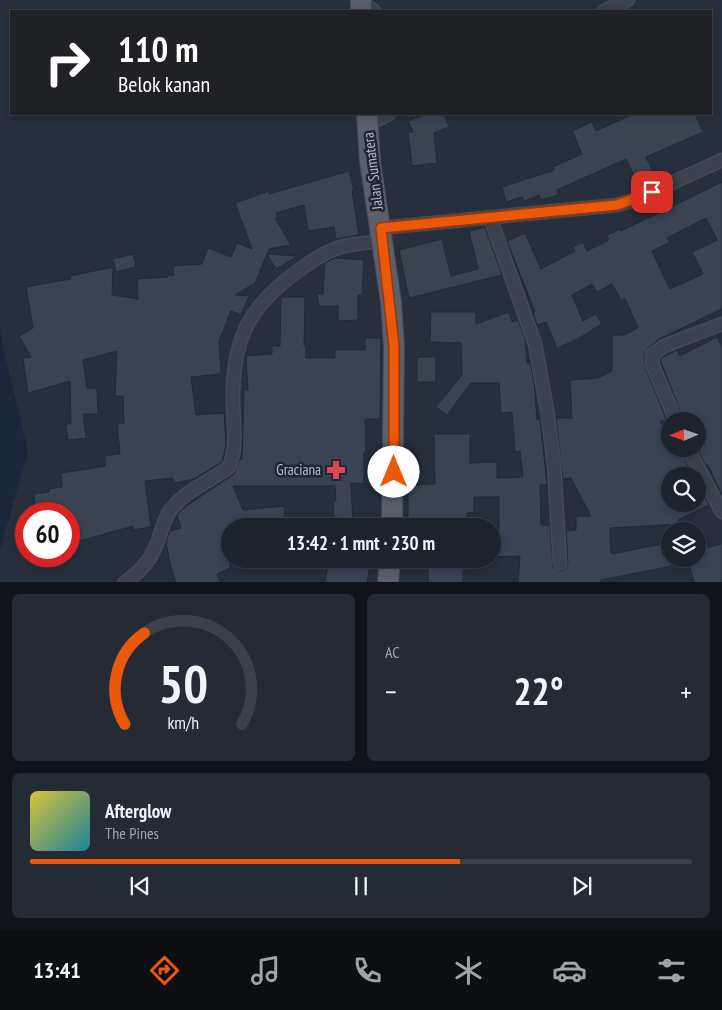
<!DOCTYPE html>
<html lang="id">
<meta charset="utf-8">
<style>
:root{--surface:#1d232d;--page:#252b35;--text:#f1f3f6;--muted:#a0a4aa;--line:#3b4049;--accent:#ea580c}
body{margin:0;font-family:"PT Sans Narrow",sans-serif;background:var(--page);color:var(--text);height:100vh;display:flex;flex-direction:column;font-size:19px;white-space:nowrap}
*{box-sizing:border-box;margin:0}
p{font-size:16px;color:var(--muted)}
.icon{flex:none;width:28px;height:28px;fill:none;stroke:currentColor;stroke-width:2;stroke-linecap:round;stroke-linejoin:round}
.map{position:relative;height:582px;overflow:hidden}
.drawer{display:flex;flex-direction:column;gap:12px;padding:12px;background:#101319;flex:1}
.drawer>*{flex:none}
.guide{position:absolute;left:10px;top:10px;width:702px;height:105px;border-radius:0px;box-shadow:0 2px 8px #0003,0 0 0 1px var(--line);background:#202124;color:#fff;overflow:hidden}
.needle{width:32px;rotate:268deg}
.fabs{position:absolute;left:661px;top:412px;display:grid;gap:10px}
.fabs a{display:grid;place-items:center;width:45px;height:45px;border-radius:50%;background:var(--surface);box-shadow:0 2px 8px #0003,0 0 0 1px var(--line);font-size:25px}
.speed{position:absolute;left:15px;top:502px;display:flex;gap:10px;font-size:25px;font-weight:700;text-align:center}
.speed>*{display:grid;place-content:center;width:65px;height:65px;border-radius:50%;background:var(--surface);box-shadow:0 2px 8px #0003,0 0 0 1px var(--line);line-height:1}
.speed .limit{border:8px solid #d22;background:#fff;color:#111}
.pin{position:absolute;display:grid;place-items:center;width:42px;height:42px;color:#fff;margin:-21px;border-radius:10px;box-shadow:0 2px 8px #0006}
.me{position:absolute;width:55px;margin:-28px;rotate:0deg;stroke-linejoin:round;filter:drop-shadow(0 0 4px #0008)}
.turn{display:flex;align-items:center;gap:18px;height:105px;padding:0 25px;font-size:22px}
.turn .icon{width:65px;height:65px;stroke-width:2.5}
.turn b{display:block;font-size:35px;line-height:42px}
.big{font-size:38px;font-weight:600;line-height:1.1}
.drawer .widget{flex:1;display:flex;flex-direction:column;justify-content:center;gap:8px;min-width:0;padding:0 18px;border-radius:8px;background:var(--page)}
.drawer .dial{align-items:center;gap:0}
.dial svg{height:130px;overflow:visible;fill:none;stroke:var(--line);stroke-width:7;stroke-linecap:round;text-anchor:middle}
.dial text{fill:var(--text);stroke:none}
.song{display:flex;align-items:center;gap:15px}
.cover{width:60px;height:60px;border-radius:8px;background:linear-gradient(135deg,hsl(50 70% 55%),hsl(190 70% 35%))}
.played{height:5px;border-radius:2px;background:linear-gradient(90deg,var(--accent) 65%,var(--line) 65%)}
.keys{display:flex;justify-content:space-around;direction:ltr}
.heat{display:flex;justify-content:space-between;align-items:center;font-size:28px;direction:ltr}
.drawer .tiles{flex:1;display:grid;gap:12px;grid-template-columns:1fr 1fr}
.widget:last-child{grid-column:span 2}
.trip{position:absolute;left:221px;top:518px;width:280px;height:50px;border-radius:25px;background:var(--surface);box-shadow:0 2px 8px #0003,0 0 0 1px var(--line);font-weight:600;line-height:50px;text-align:center}
.menu{display:flex;height:80px;justify-content:space-around;align-items:center;background:#0c0e12;color:var(--muted)}
.menu .icon{width:35px;height:35px}
.menu .on{color:var(--accent)}
.menu b{font-size:22px;color:var(--text)}
.map>svg:first-child{display:block}
</style>
<div class="map">
<svg width="722" height="583" viewBox="0 0 722 583">
<rect width="100%" height="100%" fill="#272f3c"/>
<!-- water -->
<polygon fill="#1b2639" points="0,325 1,338 28,451 0,551"/>
<!-- building -->
<g fill="#394352" stroke="#222834" fill-rule="evenodd">
<polygon points="427,114 444,114 449,127 434,133 437,163 412,166 408,132 413,132 408,121"/>
<polygon points="633,114 695,114 703,132 646,157 653,172 636,180 626,159 557,190 558,195 541,200 539,195 524,201 522,197 506,202 502,187 554,170 553,167 582,154 572,131 592,122 596,131"/>
<polygon points="349,171 354,191 352,191 359,235 336,239 334,227 308,231 304,205 276,213 278,217 275,218 291,245 269,249 267,254 298,256 276,269 267,254 255,283 235,295 249,296 241,315 231,311 219,341 221,374 191,377 196,415 224,413 226,445 222,462 194,479 174,483 173,478 145,481 151,527 133,530 133,526 69,544 69,514 36,514 34,494 49,492 49,489 62,487 61,473 105,466 105,456 120,454 117,424 124,423 123,396 115,396 117,351 83,360 87,388 97,388 98,414 83,414 86,438 68,440 66,424 71,424 70,381 28,393 23,358 31,357 19,336 33,328 26,287 71,279 70,276 113,267 112,295 138,299 137,279 168,277 168,275 174,275 173,266 202,264 208,248 231,257 237,243 252,249 235,203 269,191 269,194"/>
<path d="M722,182V309L659,339L647,349L644,355L646,369L667,421H660L670,440V449H680L693,476H670V504H698V484L709,505L678,520L680,524L610,528L611,554L668,543L672,566L601,580V583H518L520,556L492,557V544H499V497H474V512L467,513V520H454V526H408V485L435,484L434,434H470V463L497,462V478L523,477L520,451L515,452L512,412L501,413L499,383H471L447,415L436,407L462,375L461,343L430,342L431,312H476V324L509,312L512,322L518,320L525,339L527,363H530L534,382L537,420L540,419L547,485H540L541,525L550,526L553,567L560,571L565,569L568,563L566,531L576,530V516H591L571,478L563,479L556,418H572L570,380L598,378L612,371V335H624L638,328L625,298L621,300L612,284L597,292L592,284L572,295L583,321L596,314L602,324L576,340L557,348L546,322L537,325L533,313L535,312L507,241L525,233L541,269L575,251L573,247L583,242L587,251L609,240L607,235L621,229V231ZM706,218L717,240L692,252L703,274L670,289L652,251L670,242L667,238Z"/>
<polygon points="485,227 502,275 409,298 399,250 442,239 451,276 478,269 469,231"/>
<polygon points="133,254 136,267 116,272 113,259"/>
<polygon points="334,258 364,260 362,295 358,295 358,320 338,321 338,306 319,306 317,294 323,294 325,263"/>
<polygon points="281,297 305,297 304,346 306,346 306,358 335,358 335,350 365,350 365,338 381,338 380,419 365,419 366,452 364,452 364,484 351,483 353,526 339,526 339,520 334,521 333,501 336,501 335,486 233,486 243,510 284,506 285,517 249,521 252,526 230,526 230,568 217,574 221,583 176,583 170,563 166,542 170,531 181,528 177,515 185,507 234,474 240,459 242,459 244,390 248,390 246,356 272,354 272,346 280,346"/>
<polygon points="717,337 722,347 722,495 708,465 706,466 697,449 698,421 684,421 660,359 677,350 680,356"/>
<rect x="417" y="357" width="19" height="25"/>
<polygon points="722,544 722,583 694,583 688,559 698,559 698,550"/>
<polygon points="356,559 371,559 367,583 325,583 329,560 357,565"/>
<polygon points="463,567 463,583 428,583 428,568"/>
</g>
<g fill="none" stroke-linecap="round" stroke-linejoin="round">
<!-- minor casing -->
<g stroke="#444a56" stroke-width="15">
<g id="minor">
<polyline points="361,2 374,11"/>
<polyline points="604,11 628,0"/>
<polyline points="368,124 389,114"/>
<polyline points="490,217 535,344 547,410 554,464 560,563"/>
<polyline points="381,228 617,205 634,200 722,160"/>
<polyline points="676,421 653,366 652,355 664,346 722,324"/>
<polyline points="688,449 722,512"/>
<path d="M124,583C145,569 154,555 161,532C164,523 166,514 173,507C188,489 211,481 229,467C239,443 232,418 233,392C234,335 252,304 298,271C310,262 326,251 341,247C354,243 369,243 382,241"/>
</g>
</g>
<!-- primary casing -->
<g stroke="#444a56" stroke-width="22">
<g id="primary">
<polyline points="361,0 361,11"/>
<polyline points="367,114 370,161 391,302 394,346 392,526"/>
<polyline points="388,583 390,559"/>
</g>
</g>
<!-- minor -->
<use href="#minor" stroke="#3b414d" stroke-width="12"/>
<!-- primary -->
<use href="#primary" stroke="#59606c" stroke-width="20"/>
</g>
<g fill="none" stroke-linecap="round" stroke-linejoin="round">
<!-- route casing -->
<g stroke="#983908" stroke-width="12">
<polyline id="route" points="394,472 394,346 381,228 617,205 652,192"/>
</g>
<!-- route -->
<use href="#route" stroke="#ea580c" stroke-width="9"/>
</g>
<!-- icons -->
<defs>
<g id="pharmacy-bare" transform="scale(1.5)"><path d="M-2-6h4v4h4v4h-4v4h-4v-4h-4v-4h4Z" fill="#e0444e" stroke="#202632" stroke-width="2.5" paint-order="stroke"/></g>
</defs>
<g fill-rule="evenodd">
<use href="#pharmacy-bare" x="336" y="470"/>
</g>
<g text-anchor="middle" stroke-width="5" stroke-linejoin="round" paint-order="stroke">
<!-- street labels -->
<g font-size="15" fill="#b7bcc8" stroke="#202632">
<text transform="translate(373 171) rotate(-97)" y="5">Jalan Sumatera</text>
</g>
<!-- poi labels -->
<g font-size="15" fill="#b7bcc8" stroke="#202632" text-anchor="end">
<text x="321" y="475">Graciana</text>
</g>
</g>
</svg>
<div class="fabs">
<a><svg class="needle" viewBox="-14 -14 28 28"><path d="M0-13l5 13h-10z" fill="#e53935"/><path d="M0 13l5-13h-10z" fill="#a0a4aa"/></svg></a>
<a><svg class="icon" aria-label="search" viewBox="0 0 24 24"><circle cx="10" cy="10" r="6"/><path d="M15 15l6 6"/></svg></a>
<a><svg class="icon" aria-label="layers" viewBox="0 0 24 24"><path d="M12 4l9 5-9 5-9-5zM3 14l9 5 9-5"/></svg></a>
</div>
<div class="speed"><div class="limit">60</div></div>
<div class="pin" style="left:652px;top:192px;background:#d93025"><svg class="icon" aria-label="arrive" viewBox="0 0 24 24"><path d="M6 21V4h12l-3 4 3 4H6"/></svg></div>
<svg class="me" style="left:394px;top:472px" viewBox="-20 -20 40 40"><circle r="19" fill="#fff"/><path d="M0-13L10 11 0 6-10 11z" fill="#ea580c"/></svg>
<div class="trip">13:42 · 1 mnt · 230 m</div>
<div class="guide">
<div class="turn"><svg class="icon" aria-label="right" viewBox="0 0 24 24"><path d="M7 20v-9h11M14 6l5 5-5 5"/></svg><div><b>110 m</b>Belok kanan</div></div>
</div>
</div>
<section class="drawer">
<div class="tiles">
<div class="widget dial"><svg viewBox="0 0 100 80">
<path d="M14 69A42 42 0 1 1 86 69"/>
<path d="M14 69A42 42 0 0 1 26 13" stroke="#ea580c"/>
<text x="50" y="56" font-size="32" font-weight="700">50</text>
<text x="50" y="72" font-size="11">km/h</text>
</svg></div>
<div class="widget"><p>AC</p>
<div class="heat"><a>−</a><b class="big">22°</b><a>+</a></div>
</div>
<div class="widget">
<div class="song"><i class="cover"></i><div><b>Afterglow</b><p>The Pines</p></div></div>
<div class="played"></div>
<div class="keys"><svg class="icon" aria-label="previous" viewBox="0 0 24 24"><path d="M18 5L8 12l10 7zM5 5v14"/></svg><svg class="icon" aria-label="pause" viewBox="0 0 24 24"><path d="M8 5v14M16 5v14"/></svg><svg class="icon" aria-label="next" viewBox="0 0 24 24"><path d="M6 5l10 7-10 7zM19 5v14"/></svg></div>
</div>
</div>
</section>
<nav class="menu">
<b>13:41</b>
<svg class="icon on" aria-label="directions" viewBox="0 0 24 24"><path d="M12 3l9 9-9 9-9-9zM9 14v-3h6M13 9l2 2-2 2"/></svg>
<svg class="icon" aria-label="music" viewBox="0 0 24 24"><path d="M9 18V5l10-2v13"/><circle cx="6" cy="18" r="3"/><circle cx="16" cy="16" r="3"/></svg>
<svg class="icon" aria-label="phone" viewBox="0 0 24 24"><path d="M5 4h4l2 5-3 2q2 4 5 5l2-3 5 2v4C11 20 4 13 5 4z"/></svg>
<svg class="icon" aria-label="climate" viewBox="0 0 24 24"><path d="M12 3v18M4 7l16 10M4 17L20 7"/></svg>
<svg class="icon" aria-label="car" viewBox="0 0 24 24"><path d="M5 17H2v-5l4-1 3-4h7l3 4 3 1v5h-3M9 17h6M6 11h13"/><circle cx="7" cy="17" r="2"/><circle cx="17" cy="17" r="2"/></svg>
<svg class="icon" aria-label="filters" viewBox="0 0 24 24"><path d="M4 7h16M4 17h16"/><circle cx="9" cy="7" r="2"/><circle cx="15" cy="17" r="2"/></svg>
</nav>
